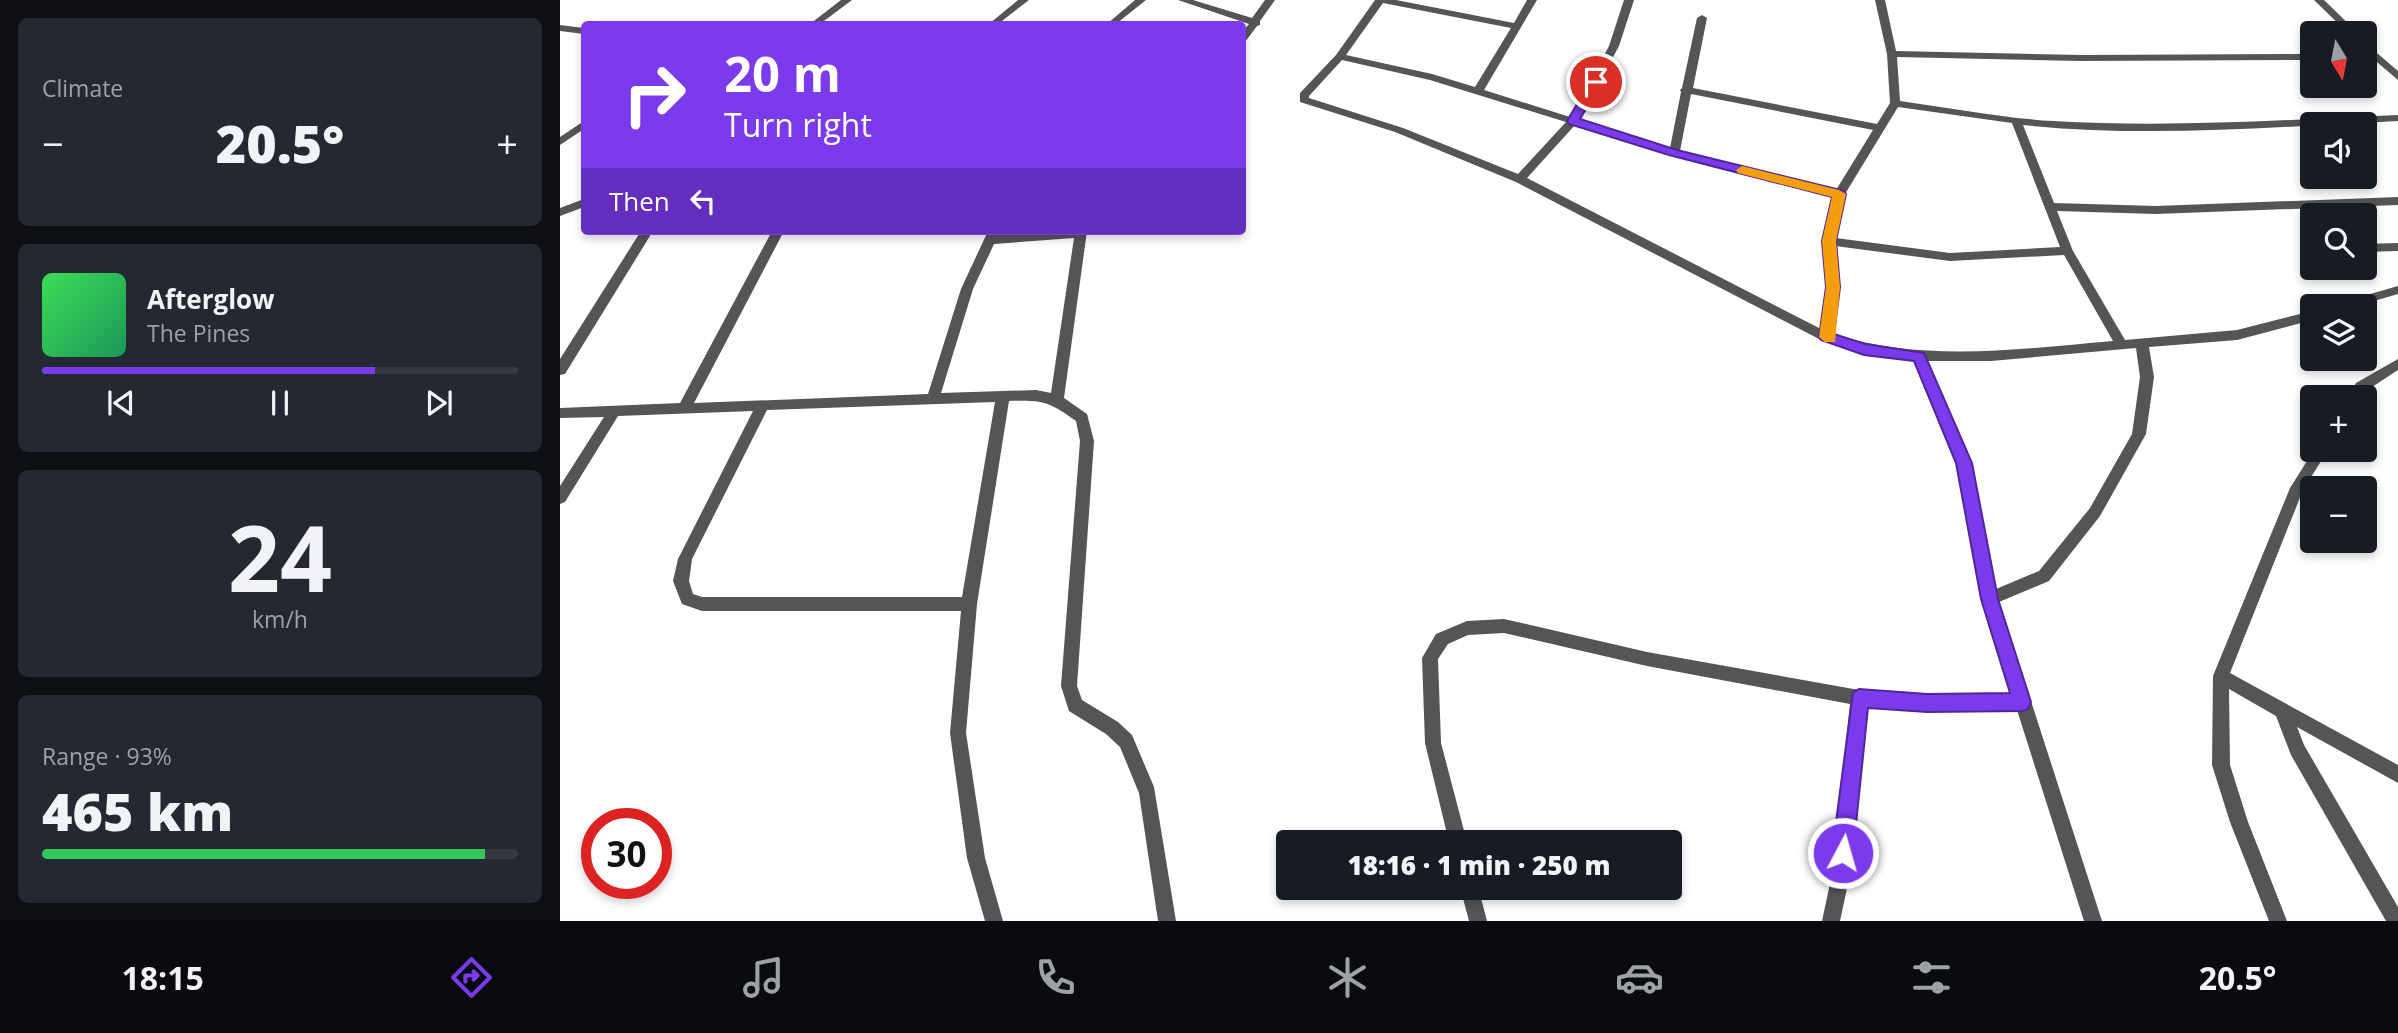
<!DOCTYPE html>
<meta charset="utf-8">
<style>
:root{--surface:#171b24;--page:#242831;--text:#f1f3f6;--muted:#9ea1a6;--line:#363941;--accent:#7c3aed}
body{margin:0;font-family:"Open Sans",sans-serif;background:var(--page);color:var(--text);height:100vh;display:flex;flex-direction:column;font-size:26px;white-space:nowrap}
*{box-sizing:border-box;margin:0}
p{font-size:23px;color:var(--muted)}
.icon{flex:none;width:38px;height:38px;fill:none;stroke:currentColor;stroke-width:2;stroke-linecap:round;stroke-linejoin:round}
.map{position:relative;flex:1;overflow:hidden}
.details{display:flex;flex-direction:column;gap:18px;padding:18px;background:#0d0f14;width:560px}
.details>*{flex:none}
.hud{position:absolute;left:21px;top:21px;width:665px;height:214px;border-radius:7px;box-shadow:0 4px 10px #0003;background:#7c3aed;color:#fff;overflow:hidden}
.needle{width:46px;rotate:170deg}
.fabs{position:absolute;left:1740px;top:21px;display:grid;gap:14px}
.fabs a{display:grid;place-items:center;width:77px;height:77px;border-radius:7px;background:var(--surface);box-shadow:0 4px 10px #0003;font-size:35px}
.speed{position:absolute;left:21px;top:808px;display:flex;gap:14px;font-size:35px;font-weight:700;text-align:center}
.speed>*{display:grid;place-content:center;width:91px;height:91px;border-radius:50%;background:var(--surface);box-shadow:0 4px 10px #0003;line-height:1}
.speed .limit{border:10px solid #d22;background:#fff;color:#111}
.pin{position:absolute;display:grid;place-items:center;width:60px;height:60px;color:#fff;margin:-30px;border:4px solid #fff;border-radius:50%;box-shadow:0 2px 7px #0007}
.me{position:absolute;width:77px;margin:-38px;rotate:6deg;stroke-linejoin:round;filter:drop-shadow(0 0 5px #0008)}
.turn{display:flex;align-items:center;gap:24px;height:147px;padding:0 28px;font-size:32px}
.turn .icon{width:91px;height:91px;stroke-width:2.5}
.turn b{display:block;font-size:49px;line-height:60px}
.then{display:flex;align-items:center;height:66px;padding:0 28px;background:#0003;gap:14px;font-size:26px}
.big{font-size:52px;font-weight:800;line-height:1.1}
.details .widget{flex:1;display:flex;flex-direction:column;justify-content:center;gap:10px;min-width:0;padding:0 24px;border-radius:10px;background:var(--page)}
.details .dial{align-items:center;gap:0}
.dial b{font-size:91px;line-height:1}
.song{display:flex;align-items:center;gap:21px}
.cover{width:84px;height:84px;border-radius:10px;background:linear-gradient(135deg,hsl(130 70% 55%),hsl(150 70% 35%))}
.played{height:7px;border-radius:4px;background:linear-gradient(90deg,var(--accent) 70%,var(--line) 70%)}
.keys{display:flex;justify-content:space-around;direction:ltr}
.heat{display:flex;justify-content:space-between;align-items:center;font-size:38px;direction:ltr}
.charge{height:10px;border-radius:5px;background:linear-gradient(90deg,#34c759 93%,var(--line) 0)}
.trip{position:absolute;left:716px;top:830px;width:406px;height:70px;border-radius:7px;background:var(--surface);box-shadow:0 4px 10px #0003;font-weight:800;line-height:70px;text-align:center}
.dock{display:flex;height:112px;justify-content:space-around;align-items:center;background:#090b0e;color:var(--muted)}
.dock .icon{width:49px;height:49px}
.dock .current{color:var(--accent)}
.dock b{font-size:32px;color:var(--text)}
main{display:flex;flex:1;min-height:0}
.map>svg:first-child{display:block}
</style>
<main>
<section class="details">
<div class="widget"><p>Climate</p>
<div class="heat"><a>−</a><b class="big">20.5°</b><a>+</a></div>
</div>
<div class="widget">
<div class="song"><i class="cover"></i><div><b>Afterglow</b><p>The Pines</p></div></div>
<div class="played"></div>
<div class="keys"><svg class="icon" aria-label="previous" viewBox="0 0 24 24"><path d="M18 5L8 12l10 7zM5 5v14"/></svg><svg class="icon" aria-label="pause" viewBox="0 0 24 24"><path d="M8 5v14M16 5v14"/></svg><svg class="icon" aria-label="next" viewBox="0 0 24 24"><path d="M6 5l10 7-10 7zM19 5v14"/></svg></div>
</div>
<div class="widget dial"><b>24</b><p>km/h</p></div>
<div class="widget"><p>Range · 93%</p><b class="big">465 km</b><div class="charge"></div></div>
</section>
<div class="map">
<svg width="1838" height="921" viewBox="0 0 1838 921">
<rect width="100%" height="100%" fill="#fff"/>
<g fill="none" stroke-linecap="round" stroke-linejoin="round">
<!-- minor -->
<g fill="#555" fill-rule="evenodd">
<polygon points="281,0 292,0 260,24 250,24"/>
<polygon points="458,0 469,0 438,24 429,24"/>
<polygon points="575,0 586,0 556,24 547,24"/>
<polygon points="618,0 633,0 692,18 705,0 715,0 700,21 700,25 697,26 685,42 682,43 682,32 689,24"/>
<path d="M815,0H836L954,23L967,0H977L924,90L1010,117L1049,46L1064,0H1074L1059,46L1019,120L1110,148L1121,92L1120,90L1122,88L1137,18L1142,15L1147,18L1133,88L1317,124L1330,103L1327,54L1315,0H1325L1336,51L1522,55L1752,54V60L1522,61L1337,57L1340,101C1391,108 1441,118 1493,121C1608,128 1723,120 1838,115V121C1714,127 1588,138 1463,125L1494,203L1596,206L1838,197V205L1596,214L1497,211L1513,251L1565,340L1677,330L1752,311V320L1677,340L1589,347L1594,377L1586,434L1540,516L1489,581L1439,602L1542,921H1524L1457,710L1367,711L1306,706L1289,879L1280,921H1262L1271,879L1290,704L1087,666L944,633L908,635L888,644L878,659L881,743L907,842H889L865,743L862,658L876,634L907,621L944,619L1087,652L1299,690L1367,695L1452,694L1422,599L1397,463L1354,360L1304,354L1261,340L956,182L835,132L740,102V93L776,55ZM823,3L951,28L915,87L872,74L786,55ZM782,60L870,80L1006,122L958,174L843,128L749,98V96ZM1131,94L1313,130L1276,190L1120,151ZM1338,107L1452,123L1500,247L1390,253L1276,238L1285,194ZM1015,125L1110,155L1273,196L1263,241L1267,287L1261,329L967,178ZM1275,246L1390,261L1504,255L1553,341C1460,349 1364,363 1273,334L1279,287ZM1576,348L1580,377L1572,434L1530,508L1479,571L1436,589L1411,463L1368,361H1431Z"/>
<polygon points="1754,0 1764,0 1798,33 1788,33"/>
<polygon points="0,25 24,28 24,34 0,31"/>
<polygon points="1804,42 1838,71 1838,80 1804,51"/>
<polygon points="24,121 24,129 0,145 0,137"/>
<polygon points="24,199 24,207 0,216 0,208"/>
<polygon points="81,231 93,231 5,374 0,375 0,359"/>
<path d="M212,231H224L134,403L368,394L401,289L428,231H440L438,235L527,231L504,398L527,414L534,441L517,686L522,700L558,722L572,735L594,787L616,921H598L579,793L560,747L546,734L509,711L501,686L520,441L516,421C488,401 483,400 449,401L417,604L406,733L425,858L443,921H425L407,858L390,733L401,611H142L122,604L113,581L118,559L193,411L58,416L5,502L0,504V486L44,417L0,418V408L120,403ZM514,238L491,393L476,390L381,393L413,289L434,244ZM435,402L402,597H142L133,594L129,581L132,559L207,410Z"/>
<polygon points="1838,243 1838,251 1804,252 1804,244"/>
<polygon points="1838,286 1838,294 1797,306 1777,306 1779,303"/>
<polygon points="1838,359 1838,370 1806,391 1801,397 1787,397 1796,383"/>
<polygon points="1754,450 1768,450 1743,490 1670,673 1838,765 1838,783 1737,727 1744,745 1838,907 1838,921 1826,921 1731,755 1716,716 1669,689 1670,765 1688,822 1727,921 1709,921 1670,822 1652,765 1653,676 1730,488"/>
<polygon points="900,887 918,887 927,921 909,921"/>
</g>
</g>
<!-- route -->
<polygon fill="#7c3aed" stroke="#51269a" stroke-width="2" points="1032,79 1042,82 1020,119 1117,150 1284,191 1286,194 1276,241 1280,287 1274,334 1305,344 1364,353 1412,463 1438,599 1471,702 1468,709 1462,711 1367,712 1308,708 1293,853 1290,861 1283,864 1275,861 1272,853 1293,692 1299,689 1367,694 1450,693 1421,599 1396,463 1354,361 1304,355 1261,340 1259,337 1266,287 1262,241 1272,197 1109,155 1009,124 1007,121"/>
<!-- slow -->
<polygon fill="#f59e0b" points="1182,166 1279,190 1286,194 1276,241 1280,287 1275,342 1265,342 1259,337 1266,287 1262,241 1272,197 1178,173 1176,170"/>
</svg>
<div class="fabs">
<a><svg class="needle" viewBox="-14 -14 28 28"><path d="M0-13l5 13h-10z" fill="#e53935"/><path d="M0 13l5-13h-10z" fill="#9ea1a6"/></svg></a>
<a><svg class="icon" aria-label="sound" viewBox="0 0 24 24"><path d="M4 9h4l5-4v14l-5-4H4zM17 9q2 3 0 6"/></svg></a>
<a><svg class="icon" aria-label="search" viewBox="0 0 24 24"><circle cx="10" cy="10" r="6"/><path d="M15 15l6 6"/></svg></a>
<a><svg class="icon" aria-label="layers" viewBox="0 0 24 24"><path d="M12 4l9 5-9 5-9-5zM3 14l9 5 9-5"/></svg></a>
<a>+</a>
<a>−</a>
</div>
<div class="speed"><div class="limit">30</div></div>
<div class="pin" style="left:1036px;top:82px;background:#d93025"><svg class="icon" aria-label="arrive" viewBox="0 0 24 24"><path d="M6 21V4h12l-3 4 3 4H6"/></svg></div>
<svg class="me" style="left:1283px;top:853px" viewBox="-20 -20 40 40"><circle r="17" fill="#7c3aed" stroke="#fff" stroke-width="3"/><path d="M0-11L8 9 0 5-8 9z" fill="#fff"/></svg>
<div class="trip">18:16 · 1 min · 250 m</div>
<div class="hud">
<div class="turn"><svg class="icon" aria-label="right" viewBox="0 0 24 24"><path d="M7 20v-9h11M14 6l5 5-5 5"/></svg><div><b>20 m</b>Turn right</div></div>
<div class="then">Then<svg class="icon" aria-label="left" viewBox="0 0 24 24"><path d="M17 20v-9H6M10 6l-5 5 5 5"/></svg></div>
</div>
</div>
</main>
<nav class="dock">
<b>18:15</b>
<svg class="icon current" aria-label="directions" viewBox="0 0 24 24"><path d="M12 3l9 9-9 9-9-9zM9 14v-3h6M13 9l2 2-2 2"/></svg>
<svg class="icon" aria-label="music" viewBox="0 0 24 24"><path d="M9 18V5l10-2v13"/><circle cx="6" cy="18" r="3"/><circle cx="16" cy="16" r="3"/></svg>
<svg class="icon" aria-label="phone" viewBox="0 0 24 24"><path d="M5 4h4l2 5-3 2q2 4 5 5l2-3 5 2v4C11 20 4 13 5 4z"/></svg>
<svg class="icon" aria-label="climate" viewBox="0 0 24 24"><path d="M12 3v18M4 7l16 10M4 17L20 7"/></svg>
<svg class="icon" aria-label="car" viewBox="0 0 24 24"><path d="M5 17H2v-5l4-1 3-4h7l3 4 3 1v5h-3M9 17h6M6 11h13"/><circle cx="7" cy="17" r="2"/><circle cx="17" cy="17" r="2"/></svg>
<svg class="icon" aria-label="filters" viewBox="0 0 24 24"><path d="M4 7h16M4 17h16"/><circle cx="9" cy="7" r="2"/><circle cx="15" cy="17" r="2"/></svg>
<b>20.5°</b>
</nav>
